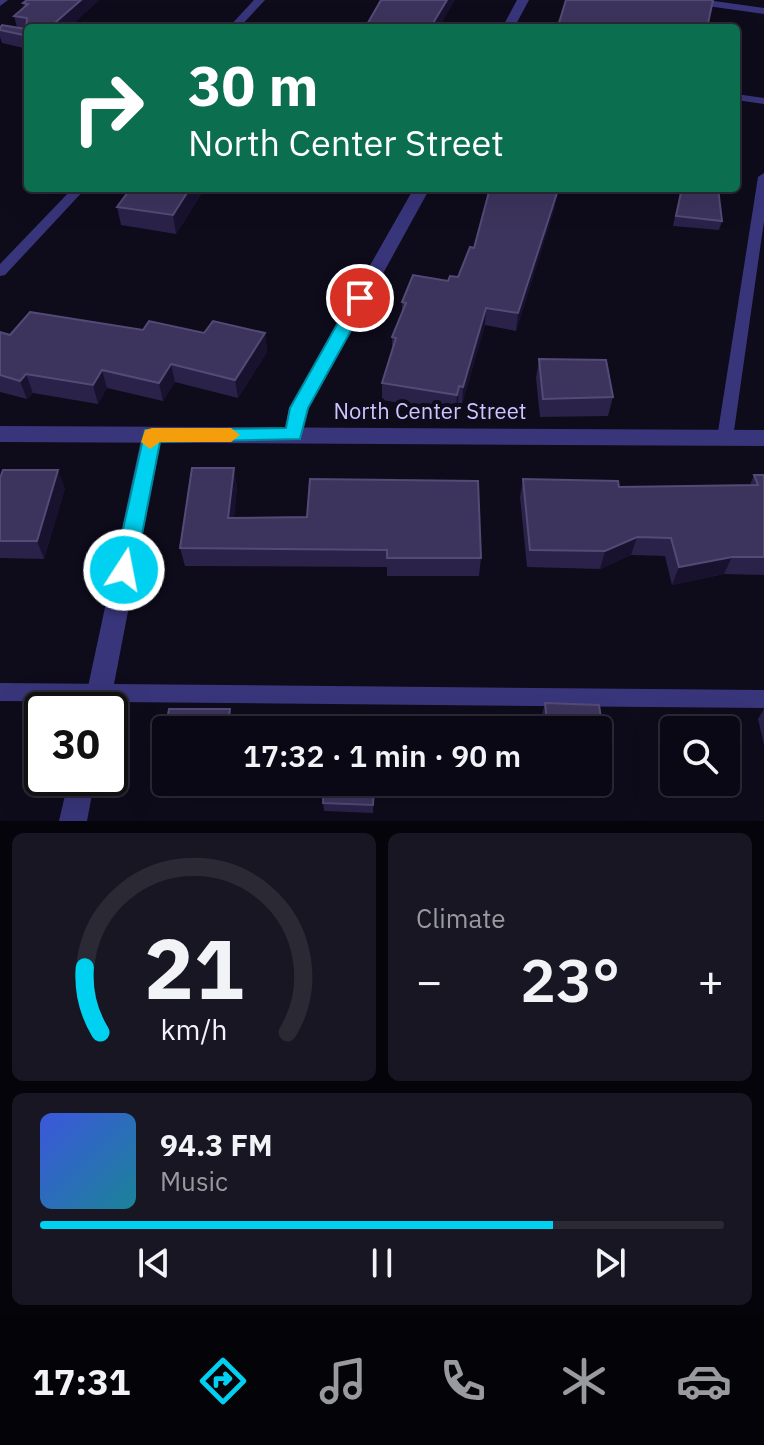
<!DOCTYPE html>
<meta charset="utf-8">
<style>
:root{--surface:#0a0814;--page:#181622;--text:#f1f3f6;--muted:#999aa0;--line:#2a2934;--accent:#00d1f0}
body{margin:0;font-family:"IBM Plex Sans",sans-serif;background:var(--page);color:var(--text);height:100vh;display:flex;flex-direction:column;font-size:30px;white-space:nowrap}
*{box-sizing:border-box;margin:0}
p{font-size:26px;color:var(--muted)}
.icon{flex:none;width:44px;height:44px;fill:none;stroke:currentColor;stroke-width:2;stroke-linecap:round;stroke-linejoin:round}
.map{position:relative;height:821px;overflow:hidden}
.sheet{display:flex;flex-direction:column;gap:12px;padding:12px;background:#06040b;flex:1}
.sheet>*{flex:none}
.hud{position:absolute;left:24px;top:24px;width:716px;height:168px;border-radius:8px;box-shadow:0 8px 32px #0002,0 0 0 2px var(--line);background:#0b6e4f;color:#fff;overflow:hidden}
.tools{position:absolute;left:660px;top:716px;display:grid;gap:16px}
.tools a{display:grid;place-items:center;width:80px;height:80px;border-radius:8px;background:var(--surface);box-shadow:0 8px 32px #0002,0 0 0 2px var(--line);font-size:40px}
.speed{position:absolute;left:24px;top:692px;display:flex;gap:16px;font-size:40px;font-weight:700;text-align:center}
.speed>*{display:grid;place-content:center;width:104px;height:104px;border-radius:50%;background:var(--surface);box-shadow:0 8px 32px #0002,0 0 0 2px var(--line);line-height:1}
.speed .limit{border:4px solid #111;border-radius:12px;background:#fff;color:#111}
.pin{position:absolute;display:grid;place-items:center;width:68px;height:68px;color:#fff;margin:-34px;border:4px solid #fff;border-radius:50%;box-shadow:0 2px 8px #0007}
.me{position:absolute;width:88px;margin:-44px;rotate:11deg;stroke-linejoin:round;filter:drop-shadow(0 0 6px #0008)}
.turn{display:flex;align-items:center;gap:28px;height:168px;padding:0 32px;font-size:36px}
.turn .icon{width:104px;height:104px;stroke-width:2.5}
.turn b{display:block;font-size:56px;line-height:68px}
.big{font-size:60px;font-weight:600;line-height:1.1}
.sheet .card{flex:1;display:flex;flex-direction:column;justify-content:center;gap:12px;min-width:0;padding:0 28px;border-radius:12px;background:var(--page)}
.sheet .dial{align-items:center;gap:0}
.dial svg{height:208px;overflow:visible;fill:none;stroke:var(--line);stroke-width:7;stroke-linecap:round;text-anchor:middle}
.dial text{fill:var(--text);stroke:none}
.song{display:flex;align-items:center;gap:24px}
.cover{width:96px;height:96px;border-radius:12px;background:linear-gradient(135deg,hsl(230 70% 55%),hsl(190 70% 35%))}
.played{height:8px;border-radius:4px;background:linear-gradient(90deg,var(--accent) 75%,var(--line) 75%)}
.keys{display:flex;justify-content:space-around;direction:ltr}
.heat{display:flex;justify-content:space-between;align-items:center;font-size:44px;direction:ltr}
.sheet .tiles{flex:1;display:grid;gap:12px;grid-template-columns:1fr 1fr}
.card:last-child{grid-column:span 2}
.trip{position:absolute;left:152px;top:716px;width:460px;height:80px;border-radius:8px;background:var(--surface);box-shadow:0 8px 32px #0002,0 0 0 2px var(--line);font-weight:600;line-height:80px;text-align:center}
.dock{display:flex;height:128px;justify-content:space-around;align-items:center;background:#040308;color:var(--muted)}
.dock .icon{width:56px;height:56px}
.dock .active{color:var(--accent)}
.dock b{font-size:36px;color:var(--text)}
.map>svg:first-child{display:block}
</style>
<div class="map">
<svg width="764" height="821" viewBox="0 0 764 821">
<rect width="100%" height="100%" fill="#0e0b1b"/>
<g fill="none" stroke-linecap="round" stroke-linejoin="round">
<!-- service -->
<g fill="#39357b" fill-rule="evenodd">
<polygon points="254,0 265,0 239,28 228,28"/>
<polygon points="681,0 707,0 764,8 764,14 686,3"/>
<polygon points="736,94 764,98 764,104 736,100"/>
<polygon points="764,173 764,221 733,438 731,442 719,442 717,438 758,177"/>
<polygon points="73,188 86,188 5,275 0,276 0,264"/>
<polygon points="0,683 764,690 764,708 0,701"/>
</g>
<!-- minor -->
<g fill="#39357b" fill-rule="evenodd">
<polygon points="0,0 8,0 0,6"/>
<polygon points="517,0 529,0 514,28 502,28"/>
<polygon points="414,188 430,188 309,408 301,439 287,439 284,434 289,408"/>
<polygon points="152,427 159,430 162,435 109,710 83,710 142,435 145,430"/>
<polygon points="69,778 95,778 87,821 59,821"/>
</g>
<!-- tertiary -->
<polygon fill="#39357b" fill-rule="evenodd" points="0,426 764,430 764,446 0,442"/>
</g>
<!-- wall -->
<g fill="#2b224a">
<polygon points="27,0 99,0 68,28 28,28 28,49 2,43 0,37 0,28 17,27 14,16 24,7 23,3"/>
<polygon points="566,0 707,28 552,28 558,26"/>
<polygon points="205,188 176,234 121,225 117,207"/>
<polygon points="490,188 550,188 549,192 557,193 554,210 516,331 485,325 462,404 458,403 456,412 382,400 382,383 392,352 392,337 402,312 402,302 458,277 474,248"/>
<polygon points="681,188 722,221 719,230 673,226"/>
<polygon points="143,330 204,333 265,333 267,352 238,398 175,382 163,401 107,388 98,404 33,393 27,399 0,392 0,332 10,335"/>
<polygon points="539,359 613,397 608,416 540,417 536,378"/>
<polygon points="754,475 764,475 764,575 724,574 672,585 665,556 631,555 600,569 527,567 520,497 523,479 619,487 750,485"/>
<polygon points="0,478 65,488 44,559 0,558"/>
<polygon points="237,486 234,518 481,558 479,576 387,576 387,567 185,566 180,548"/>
<polygon points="545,703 599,705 607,757 601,772 598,772 598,730 542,730 541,719"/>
<polygon points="169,709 230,709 232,717 230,730 166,730 166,782 224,782 224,785 161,784 157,776"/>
<polygon points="764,709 764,745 758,719"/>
<polygon points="668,720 674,730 674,766 670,766 664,729"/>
<polygon points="374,782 373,813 324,811 323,803"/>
</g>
<!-- shaded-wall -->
<g fill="#18122f">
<polygon points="81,0 99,0 68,28 49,28"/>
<polygon points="447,0 455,0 439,28 430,28"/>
<polygon points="190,188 205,188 176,234 173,215"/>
<polygon points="557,193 554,210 516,331 518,313"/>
<polygon points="486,308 485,325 462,404 463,387"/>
<polygon points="265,333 267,352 238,398 235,380"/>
<polygon points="171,364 175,382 163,401 159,383"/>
<polygon points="102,370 107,388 98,404 93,385"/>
<polygon points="26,374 33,393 27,399 20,381"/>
<polygon points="459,386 458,403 456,412 457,395"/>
<polygon points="234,468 237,486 232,536 228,518"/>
<polygon points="58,470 65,488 44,559 37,541"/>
<polygon points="637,537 631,555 600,569 605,551"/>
<polygon points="732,557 724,574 672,585 679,567"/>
<polygon points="230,709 232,717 230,730 227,730"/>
</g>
<!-- building -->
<g fill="#3d345d" stroke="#534a76" stroke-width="2">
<polygon points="27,0 81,0 49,28 28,28 28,36 0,30 0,28 2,25 26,29 27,18 14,16 28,4 23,3"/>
<polygon points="381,0 447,0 430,28 365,28"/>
<polygon points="566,0 713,0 707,28 650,28 623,24 621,28 552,28 553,25 558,26"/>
<polygon points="131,188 190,188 173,215 117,207"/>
<polygon points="490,188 548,188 547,191 557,193 518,313 486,308 463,387 459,386 457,395 382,383 396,338 392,337 406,303 402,302 413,275 448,281 450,276 458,277 470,247 474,248"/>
<polygon points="682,188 718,188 722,221 676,216"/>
<polygon points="30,312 143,330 149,321 204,333 213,321 265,333 235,380 171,364 159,383 102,370 93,385 26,374 20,381 0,375 0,332 10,335"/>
<polygon points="539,359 606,360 613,397 543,399"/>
<polygon points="192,468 234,468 228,518 307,517 310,479 478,481 481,558 387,558 387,550 180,548"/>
<polygon points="3,470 58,470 37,541 0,541 0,478"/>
<polygon points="754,475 764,475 764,557 732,557 679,567 671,538 637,537 605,551 530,550 523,479 618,481 619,487 758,485"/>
<polygon points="545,703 599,705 607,757 598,757 598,730 548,730"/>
<polygon points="169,709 230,709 227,730 166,730 166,776 157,776"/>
<polygon points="668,720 709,722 711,730 674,730 674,755"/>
<polygon points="324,782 374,782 373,805 323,803"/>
</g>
<!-- route -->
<polygon fill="#00d1f0" stroke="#00889c" stroke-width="2" points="360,293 369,298 308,408 300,439 160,442 135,570 132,576 124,579 117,576 114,570 145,430 286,428 290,408 352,298"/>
<!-- slow -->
<polygon fill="#f59e0b" points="152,428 231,428 240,435 231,442 160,442 150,449 141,442 145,430"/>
<g text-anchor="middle" stroke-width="8" stroke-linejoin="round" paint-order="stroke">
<!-- street labels -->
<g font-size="22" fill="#cdc5ff" stroke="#0e0b1b">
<text x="430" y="419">North Center Street</text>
</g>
</g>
</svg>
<div class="tools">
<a><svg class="icon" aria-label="search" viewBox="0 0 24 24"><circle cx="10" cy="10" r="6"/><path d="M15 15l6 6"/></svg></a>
</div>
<div class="speed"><div class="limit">30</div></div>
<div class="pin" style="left:360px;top:298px;background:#d93025"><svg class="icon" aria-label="arrive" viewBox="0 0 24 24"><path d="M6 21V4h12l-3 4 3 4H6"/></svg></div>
<svg class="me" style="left:124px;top:570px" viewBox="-20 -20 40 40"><circle r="17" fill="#00d1f0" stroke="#fff" stroke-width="3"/><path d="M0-11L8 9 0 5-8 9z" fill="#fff"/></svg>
<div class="trip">17:32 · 1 min · 90 m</div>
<div class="hud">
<div class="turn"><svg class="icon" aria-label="right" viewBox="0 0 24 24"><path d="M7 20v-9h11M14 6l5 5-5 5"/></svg><div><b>30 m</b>North Center Street</div></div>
</div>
</div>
<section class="sheet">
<div class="tiles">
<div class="card dial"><svg viewBox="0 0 100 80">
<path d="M14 69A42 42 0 1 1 86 69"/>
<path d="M14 69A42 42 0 0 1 8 44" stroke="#00d1f0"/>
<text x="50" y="56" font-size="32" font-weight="700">21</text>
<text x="50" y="72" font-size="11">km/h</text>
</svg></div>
<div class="card"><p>Climate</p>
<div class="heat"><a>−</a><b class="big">23°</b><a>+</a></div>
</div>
<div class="card">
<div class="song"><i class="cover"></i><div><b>94.3 FM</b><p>Music</p></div></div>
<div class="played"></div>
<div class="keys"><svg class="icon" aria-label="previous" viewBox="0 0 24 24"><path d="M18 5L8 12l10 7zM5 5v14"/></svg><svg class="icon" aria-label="pause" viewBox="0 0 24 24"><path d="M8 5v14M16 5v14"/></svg><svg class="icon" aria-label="next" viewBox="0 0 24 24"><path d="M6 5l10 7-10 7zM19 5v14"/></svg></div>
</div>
</div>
</section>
<nav class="dock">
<b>17:31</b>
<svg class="icon active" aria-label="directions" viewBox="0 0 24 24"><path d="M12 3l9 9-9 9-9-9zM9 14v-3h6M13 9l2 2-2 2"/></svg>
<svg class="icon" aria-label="music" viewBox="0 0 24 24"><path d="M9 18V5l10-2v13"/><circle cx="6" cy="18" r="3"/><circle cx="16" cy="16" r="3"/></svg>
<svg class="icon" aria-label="phone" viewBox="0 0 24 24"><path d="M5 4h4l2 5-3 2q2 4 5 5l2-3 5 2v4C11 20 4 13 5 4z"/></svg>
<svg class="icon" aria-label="climate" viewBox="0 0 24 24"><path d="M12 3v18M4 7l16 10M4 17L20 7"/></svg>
<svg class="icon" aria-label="car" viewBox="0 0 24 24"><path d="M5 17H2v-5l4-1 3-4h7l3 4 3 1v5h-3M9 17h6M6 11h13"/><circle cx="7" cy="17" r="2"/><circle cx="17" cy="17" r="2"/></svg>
</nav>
